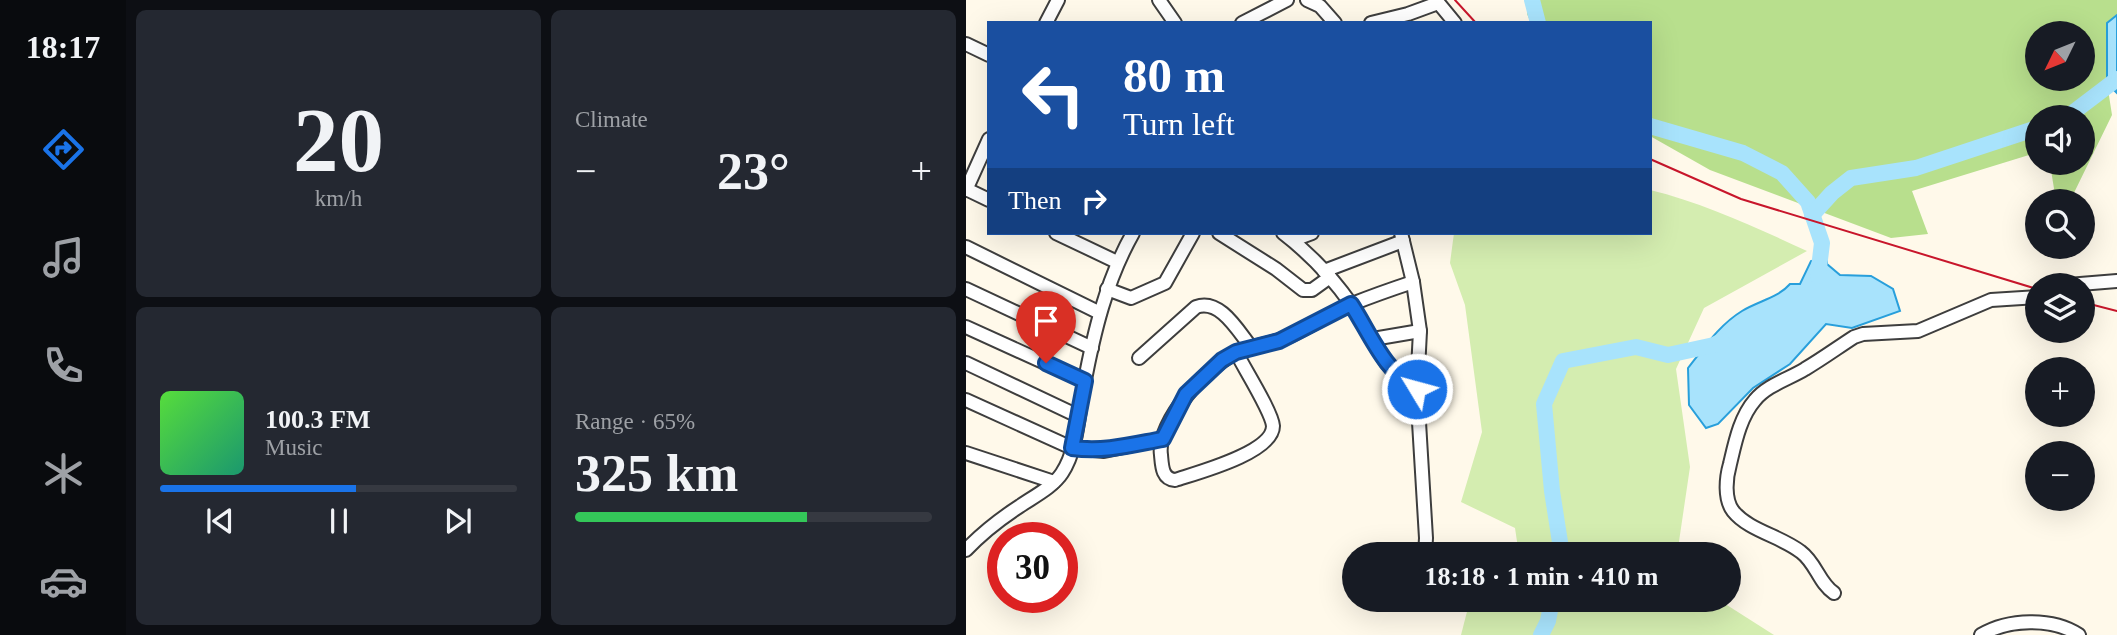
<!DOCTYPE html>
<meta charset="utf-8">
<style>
:root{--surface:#171b24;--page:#242831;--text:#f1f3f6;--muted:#9ea1a6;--line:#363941;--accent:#1a73e8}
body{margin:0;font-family:"Times New Roman",serif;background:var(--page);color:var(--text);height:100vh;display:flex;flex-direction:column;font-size:26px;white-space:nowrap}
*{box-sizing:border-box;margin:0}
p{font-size:23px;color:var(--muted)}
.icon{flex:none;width:38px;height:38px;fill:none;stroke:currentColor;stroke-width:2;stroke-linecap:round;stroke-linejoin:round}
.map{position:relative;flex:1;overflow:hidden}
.side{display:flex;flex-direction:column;gap:10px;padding:10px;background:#0d0f14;width:840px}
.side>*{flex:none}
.top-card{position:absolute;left:21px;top:21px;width:665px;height:214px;border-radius:0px;box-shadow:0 7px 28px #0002;background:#1a4fa0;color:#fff;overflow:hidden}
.needle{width:46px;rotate:227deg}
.controls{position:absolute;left:1059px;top:21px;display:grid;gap:14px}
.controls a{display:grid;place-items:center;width:70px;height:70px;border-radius:50%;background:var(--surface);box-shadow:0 7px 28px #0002;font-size:35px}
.speed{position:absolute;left:21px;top:522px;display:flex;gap:14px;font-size:35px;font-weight:700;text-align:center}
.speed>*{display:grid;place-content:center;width:91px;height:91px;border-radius:50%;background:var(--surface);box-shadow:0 7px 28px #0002;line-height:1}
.speed .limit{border:10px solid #d22;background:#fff;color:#111}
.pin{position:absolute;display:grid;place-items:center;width:60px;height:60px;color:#fff;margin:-72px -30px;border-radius:50% 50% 50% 0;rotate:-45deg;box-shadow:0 0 7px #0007}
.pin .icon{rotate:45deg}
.me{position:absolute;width:77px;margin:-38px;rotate:307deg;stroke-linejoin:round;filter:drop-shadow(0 0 5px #0008)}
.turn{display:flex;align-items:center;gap:24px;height:147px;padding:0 21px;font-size:32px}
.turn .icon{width:91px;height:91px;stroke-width:2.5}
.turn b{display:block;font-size:49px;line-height:60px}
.then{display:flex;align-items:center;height:66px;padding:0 21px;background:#0003;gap:14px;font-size:26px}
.big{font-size:52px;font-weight:700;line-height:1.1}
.side .tile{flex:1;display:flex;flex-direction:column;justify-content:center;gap:10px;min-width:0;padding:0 24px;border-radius:10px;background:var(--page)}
.side .dial{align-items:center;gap:0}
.dial b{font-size:91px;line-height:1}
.song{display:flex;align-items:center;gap:21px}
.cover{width:84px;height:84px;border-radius:10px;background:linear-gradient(135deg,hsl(110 70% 55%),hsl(160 70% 35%))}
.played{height:7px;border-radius:4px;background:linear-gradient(90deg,var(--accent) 55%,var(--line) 55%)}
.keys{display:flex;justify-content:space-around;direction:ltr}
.heat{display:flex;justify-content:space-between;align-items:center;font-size:38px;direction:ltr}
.charge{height:10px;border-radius:5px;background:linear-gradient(90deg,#34c759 65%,var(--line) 0)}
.side .tiles{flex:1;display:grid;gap:10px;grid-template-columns:repeat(2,1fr)}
.trip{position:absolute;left:376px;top:542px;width:399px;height:70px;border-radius:35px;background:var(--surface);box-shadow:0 7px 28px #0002;font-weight:700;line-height:70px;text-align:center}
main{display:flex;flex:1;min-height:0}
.tabs{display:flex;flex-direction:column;width:126px;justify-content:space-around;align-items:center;background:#090b0e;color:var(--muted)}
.tabs .icon{width:49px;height:49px}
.tabs .selected{color:var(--accent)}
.tabs b{font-size:32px;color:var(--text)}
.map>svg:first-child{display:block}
</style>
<main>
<nav class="tabs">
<b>18:17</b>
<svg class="icon selected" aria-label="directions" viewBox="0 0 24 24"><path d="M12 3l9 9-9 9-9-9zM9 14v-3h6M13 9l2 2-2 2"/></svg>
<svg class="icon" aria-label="music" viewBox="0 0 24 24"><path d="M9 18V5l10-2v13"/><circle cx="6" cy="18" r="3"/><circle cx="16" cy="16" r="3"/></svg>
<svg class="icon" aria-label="phone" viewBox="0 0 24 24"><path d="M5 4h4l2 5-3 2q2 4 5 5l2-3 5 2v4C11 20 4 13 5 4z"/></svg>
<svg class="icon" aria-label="climate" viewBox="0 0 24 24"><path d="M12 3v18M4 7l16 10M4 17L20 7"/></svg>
<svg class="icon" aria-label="car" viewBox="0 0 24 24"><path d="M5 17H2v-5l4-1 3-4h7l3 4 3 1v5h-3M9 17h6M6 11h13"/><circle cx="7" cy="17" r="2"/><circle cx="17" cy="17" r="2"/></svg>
</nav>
<section class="side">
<div class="tiles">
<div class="tile dial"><b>20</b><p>km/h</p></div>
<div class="tile"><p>Climate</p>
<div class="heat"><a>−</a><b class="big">23°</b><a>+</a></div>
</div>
<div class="tile">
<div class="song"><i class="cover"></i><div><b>100.3 FM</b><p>Music</p></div></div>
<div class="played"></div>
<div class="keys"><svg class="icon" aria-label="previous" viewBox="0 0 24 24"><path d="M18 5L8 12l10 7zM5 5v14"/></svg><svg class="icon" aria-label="pause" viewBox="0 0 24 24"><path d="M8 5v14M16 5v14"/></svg><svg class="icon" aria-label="next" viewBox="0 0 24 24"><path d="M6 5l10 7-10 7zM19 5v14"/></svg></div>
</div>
<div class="tile"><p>Range · 65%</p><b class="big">325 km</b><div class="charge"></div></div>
</div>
</section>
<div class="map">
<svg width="1151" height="635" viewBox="0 0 1151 635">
<rect width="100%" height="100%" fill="#fff9ea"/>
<!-- green -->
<g fill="#d4edb0">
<path d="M684,190C738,203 791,228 841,251L738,308L710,369L724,467L711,555H553L549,528L495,502L516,432L499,305L484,263L488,233H684Z"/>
<polygon points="504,600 753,600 808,635 495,635"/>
</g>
<!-- forest -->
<path fill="#b8df8d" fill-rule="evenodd" d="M563,0H1151V15L1141,23V83L1146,115L1104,201H1090L1085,170L1074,163H1116V117H1071V160L1063,155L946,191L962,234L925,238L744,170L684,136V23H565L561,14ZM1071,33H1116V79H1071Z"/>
<!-- water -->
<g fill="#a8e3fc" stroke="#289fdb" stroke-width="2">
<polygon points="1151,15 1151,93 1141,83 1141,23"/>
<path d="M861,257V264L874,275L905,276L927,289L934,311L886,328L860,324L824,364L787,388L752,424L740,428L723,405L722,368C738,348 753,325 776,311C792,301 812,298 824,284H834L845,261Z"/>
</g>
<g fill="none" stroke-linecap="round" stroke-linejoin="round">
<!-- river -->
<g stroke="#a8e3fc" stroke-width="16">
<polyline points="566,0 572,23"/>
<polyline points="1101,117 1151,79"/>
<polyline points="684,126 777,153 816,173 842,202 856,243 852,276"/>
<polyline points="846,215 866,193 885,178 950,168 1071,128"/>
<polyline points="596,555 586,491 578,404 597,361 670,347 702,355 748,345 756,341"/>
<polyline points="575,635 582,621 586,600"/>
</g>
<!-- minor casing -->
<g stroke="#3e3e3e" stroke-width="16">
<g id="minor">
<polyline points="193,0 209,23"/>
<polyline points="341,0 354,6 369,23"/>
<polyline points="470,0 489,23"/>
<polyline points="80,23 92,0"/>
<polyline points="276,23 321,0"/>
<polyline points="405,23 442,14 472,3"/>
<polyline points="0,44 23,55"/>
<polyline points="0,189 23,200"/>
<polyline points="0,190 23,139"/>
<polyline points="90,233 151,262"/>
<polyline points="253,233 310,269 337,290 346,290 364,277"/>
<path d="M317,233C343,253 366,277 385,304C406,335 416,371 451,389"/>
<polyline points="435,233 447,282 454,331 451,389 460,538 459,555"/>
<polyline points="327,240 346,233"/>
<polyline points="0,247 134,313"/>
<polyline points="358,271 437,241"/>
<polyline points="1102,285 1151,281"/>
<polyline points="0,289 126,348"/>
<polyline points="141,289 165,298 199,283 227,233"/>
<polyline points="0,327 119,381"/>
<polyline points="407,339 454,331"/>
<path d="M270,352C278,368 306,412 307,426C307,453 230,473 209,480C196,479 196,466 195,455C190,422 243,364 272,352C289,345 307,344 324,336C345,326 365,313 386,304C406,296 426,289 447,282"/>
<path d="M173,358L230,307C254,298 272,331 285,347"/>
<polyline points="0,363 112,416"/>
<polyline points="0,400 106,448 138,451 197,439"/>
<polyline points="0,453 88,482"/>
<path d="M0,550C16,533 34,519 54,506C67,497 87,487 96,473C112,449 112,413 118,385C128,332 140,281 167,233"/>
<path d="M868,593C853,583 850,563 835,552C815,536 783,531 767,511C758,499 760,478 764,464C769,443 774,417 789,400C801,385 823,379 839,369C856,359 871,348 888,337L897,334L952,331L1025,300L1071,297"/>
<path d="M1015,635C1042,619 1086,617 1113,635"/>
</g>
</g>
<!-- minor -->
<use href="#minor" stroke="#fff" stroke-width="12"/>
<!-- tram -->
<g stroke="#c8162b" stroke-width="2">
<polyline points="489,0 510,23"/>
<polyline points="684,159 775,199 1071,289"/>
<polyline points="1116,302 1151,311"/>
</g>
</g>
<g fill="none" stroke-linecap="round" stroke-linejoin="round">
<!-- route casing -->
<g stroke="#114b97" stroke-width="18">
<path id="route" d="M80,363L119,381L106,448C140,452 164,445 197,439L220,394L256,360L270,352L313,341L385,304C405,335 418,371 451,389"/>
</g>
<!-- route -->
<use href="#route" stroke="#1a73e8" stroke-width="12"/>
</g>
</svg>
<div class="controls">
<a><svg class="needle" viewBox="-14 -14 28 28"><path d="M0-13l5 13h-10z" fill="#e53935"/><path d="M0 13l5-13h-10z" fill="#9ea1a6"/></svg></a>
<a><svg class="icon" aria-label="sound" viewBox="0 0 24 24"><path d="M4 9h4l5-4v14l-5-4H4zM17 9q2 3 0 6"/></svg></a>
<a><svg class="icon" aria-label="search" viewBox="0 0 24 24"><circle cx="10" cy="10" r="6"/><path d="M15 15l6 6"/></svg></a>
<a><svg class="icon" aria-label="layers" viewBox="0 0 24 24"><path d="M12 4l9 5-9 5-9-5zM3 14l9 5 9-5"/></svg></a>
<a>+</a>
<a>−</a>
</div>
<div class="speed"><div class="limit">30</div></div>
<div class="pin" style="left:80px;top:363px;background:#d93025"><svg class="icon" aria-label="arrive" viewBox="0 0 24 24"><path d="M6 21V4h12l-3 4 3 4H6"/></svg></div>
<svg class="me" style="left:451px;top:389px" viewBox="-20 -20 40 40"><circle r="17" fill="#1a73e8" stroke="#fff" stroke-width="3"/><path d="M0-11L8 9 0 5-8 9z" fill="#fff"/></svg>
<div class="trip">18:18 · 1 min · 410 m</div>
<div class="top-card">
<div class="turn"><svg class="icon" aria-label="left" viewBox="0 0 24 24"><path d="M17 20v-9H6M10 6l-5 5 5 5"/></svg><div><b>80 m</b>Turn left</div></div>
<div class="then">Then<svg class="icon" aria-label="right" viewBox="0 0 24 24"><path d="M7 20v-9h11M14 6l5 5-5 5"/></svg></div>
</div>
</div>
</main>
